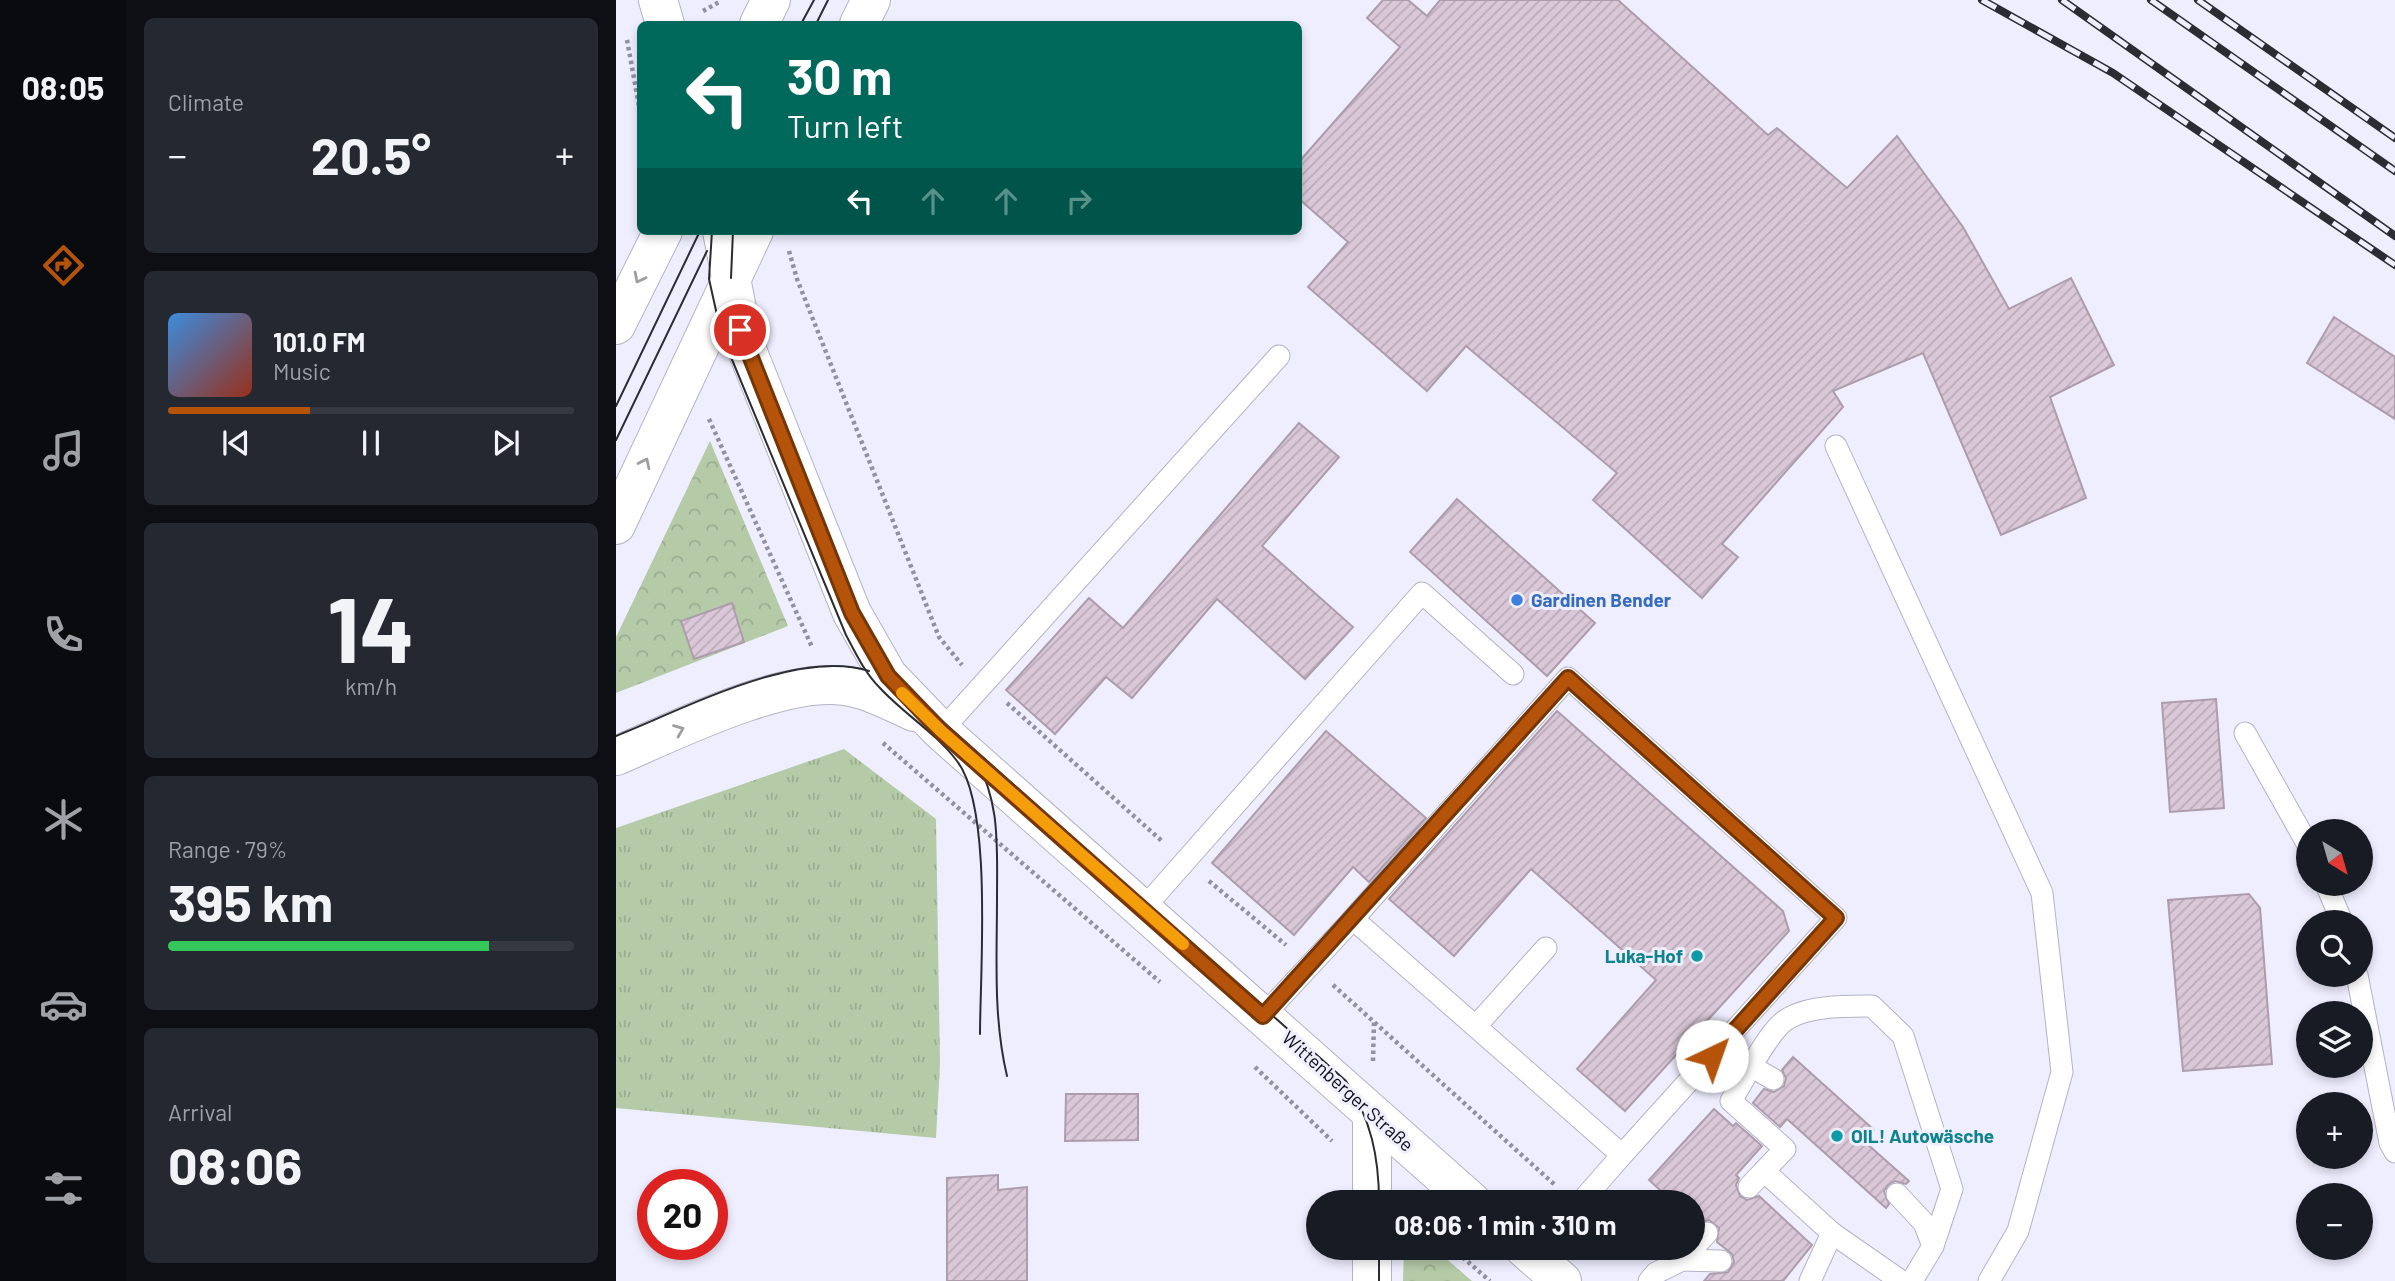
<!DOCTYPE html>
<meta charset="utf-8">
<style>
:root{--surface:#171b24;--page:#242831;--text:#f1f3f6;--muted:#9ea1a6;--line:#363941;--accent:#b45309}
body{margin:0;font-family:Barlow,sans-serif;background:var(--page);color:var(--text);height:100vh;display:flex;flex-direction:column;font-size:26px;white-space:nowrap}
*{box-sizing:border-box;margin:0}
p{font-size:23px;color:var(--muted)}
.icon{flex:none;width:38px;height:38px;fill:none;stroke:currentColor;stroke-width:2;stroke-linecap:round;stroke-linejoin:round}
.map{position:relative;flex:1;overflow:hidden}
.sheet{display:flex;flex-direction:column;gap:18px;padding:18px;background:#0d0f14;width:490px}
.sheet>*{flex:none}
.hud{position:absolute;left:21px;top:21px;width:665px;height:214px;border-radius:10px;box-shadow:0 4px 10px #0003;background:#00695c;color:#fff;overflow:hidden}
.needle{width:46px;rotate:143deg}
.controls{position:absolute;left:1680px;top:819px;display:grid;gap:14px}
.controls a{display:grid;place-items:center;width:77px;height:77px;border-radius:50%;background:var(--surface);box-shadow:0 4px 10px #0003;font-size:35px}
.speed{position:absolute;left:21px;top:1169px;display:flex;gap:14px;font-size:35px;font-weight:700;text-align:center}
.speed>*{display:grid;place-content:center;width:91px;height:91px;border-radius:50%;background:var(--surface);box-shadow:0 4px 10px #0003;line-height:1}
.speed .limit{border:10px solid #d22;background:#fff;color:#111}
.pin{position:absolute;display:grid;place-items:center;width:60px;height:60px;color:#fff;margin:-30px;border:4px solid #fff;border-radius:50%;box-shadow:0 2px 7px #0007}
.me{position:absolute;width:77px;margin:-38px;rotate:42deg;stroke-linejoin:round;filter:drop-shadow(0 0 5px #0008)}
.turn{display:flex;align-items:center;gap:24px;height:147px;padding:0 35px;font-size:32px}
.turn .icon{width:91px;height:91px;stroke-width:2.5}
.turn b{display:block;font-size:49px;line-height:60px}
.lanes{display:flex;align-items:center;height:66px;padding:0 35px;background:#0003;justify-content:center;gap:35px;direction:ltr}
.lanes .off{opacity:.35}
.big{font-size:52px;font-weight:700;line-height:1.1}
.sheet .card{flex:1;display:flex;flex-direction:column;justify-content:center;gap:10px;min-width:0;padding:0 24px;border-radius:10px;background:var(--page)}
.sheet .dial{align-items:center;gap:0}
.dial b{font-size:91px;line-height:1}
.song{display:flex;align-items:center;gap:21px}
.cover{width:84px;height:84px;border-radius:10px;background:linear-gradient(135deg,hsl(210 70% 55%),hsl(10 70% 35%))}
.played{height:7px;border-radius:4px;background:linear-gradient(90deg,var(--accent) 35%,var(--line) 35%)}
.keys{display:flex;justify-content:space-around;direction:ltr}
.heat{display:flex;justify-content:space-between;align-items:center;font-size:38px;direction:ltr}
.charge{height:10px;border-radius:5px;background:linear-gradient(90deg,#34c759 79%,var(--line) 0)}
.trip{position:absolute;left:690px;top:1190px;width:399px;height:70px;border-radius:35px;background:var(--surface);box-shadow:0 4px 10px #0003;font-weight:700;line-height:70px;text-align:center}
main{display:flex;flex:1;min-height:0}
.dock{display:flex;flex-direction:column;width:126px;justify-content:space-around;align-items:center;background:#090b0e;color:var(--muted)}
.dock .icon{width:49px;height:49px}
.dock .current{color:var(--accent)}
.dock b{font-size:32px;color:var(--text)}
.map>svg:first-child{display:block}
</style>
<main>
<nav class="dock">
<b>08:05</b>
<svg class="icon current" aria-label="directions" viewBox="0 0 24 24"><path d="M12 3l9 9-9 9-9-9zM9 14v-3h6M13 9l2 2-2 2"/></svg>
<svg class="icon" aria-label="music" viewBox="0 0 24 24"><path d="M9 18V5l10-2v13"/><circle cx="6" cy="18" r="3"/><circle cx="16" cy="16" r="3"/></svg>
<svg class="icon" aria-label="phone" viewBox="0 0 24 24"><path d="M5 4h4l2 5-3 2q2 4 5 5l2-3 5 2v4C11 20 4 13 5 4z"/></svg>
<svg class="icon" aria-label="climate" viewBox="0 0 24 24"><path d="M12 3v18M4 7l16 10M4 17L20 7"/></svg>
<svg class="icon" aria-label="car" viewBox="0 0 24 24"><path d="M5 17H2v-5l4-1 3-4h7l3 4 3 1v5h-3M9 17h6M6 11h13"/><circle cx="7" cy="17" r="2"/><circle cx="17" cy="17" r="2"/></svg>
<svg class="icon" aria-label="filters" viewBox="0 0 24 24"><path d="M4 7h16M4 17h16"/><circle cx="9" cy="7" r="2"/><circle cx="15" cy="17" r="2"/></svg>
</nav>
<section class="sheet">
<div class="card"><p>Climate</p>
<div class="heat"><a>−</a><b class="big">20.5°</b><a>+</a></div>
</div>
<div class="card">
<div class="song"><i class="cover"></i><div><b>101.0 FM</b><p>Music</p></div></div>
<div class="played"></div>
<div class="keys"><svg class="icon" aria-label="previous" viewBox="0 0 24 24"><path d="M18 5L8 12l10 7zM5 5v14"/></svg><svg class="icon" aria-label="pause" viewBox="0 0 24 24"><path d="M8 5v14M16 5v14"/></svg><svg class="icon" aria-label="next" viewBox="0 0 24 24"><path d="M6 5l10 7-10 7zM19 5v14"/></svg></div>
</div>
<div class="card dial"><b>14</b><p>km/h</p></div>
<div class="card"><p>Range · 79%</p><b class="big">395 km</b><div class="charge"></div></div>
<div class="card"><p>Arrival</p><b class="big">08:06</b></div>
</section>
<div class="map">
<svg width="1779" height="1281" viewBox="0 0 1779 1281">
<defs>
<pattern id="grass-tufts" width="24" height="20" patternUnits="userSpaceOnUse" patternTransform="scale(1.75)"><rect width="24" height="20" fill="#b5cba8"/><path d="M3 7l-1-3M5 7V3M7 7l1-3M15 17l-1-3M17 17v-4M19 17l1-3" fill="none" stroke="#9aad90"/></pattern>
<pattern id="park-crowns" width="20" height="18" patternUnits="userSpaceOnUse" patternTransform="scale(1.75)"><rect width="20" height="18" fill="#b5cba8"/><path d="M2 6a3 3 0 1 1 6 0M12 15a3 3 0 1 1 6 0" fill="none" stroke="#9aad90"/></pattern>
<pattern id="building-hatch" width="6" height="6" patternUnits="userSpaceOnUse" patternTransform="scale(1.75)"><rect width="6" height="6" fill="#dac8d8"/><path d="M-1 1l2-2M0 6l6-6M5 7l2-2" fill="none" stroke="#baabb8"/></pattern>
</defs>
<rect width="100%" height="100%" fill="#efeeff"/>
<!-- grass -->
<polygon fill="url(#grass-tufts)" points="228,749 320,819 324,1064 320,1138 0,1108 0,828"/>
<!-- park -->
<g fill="url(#park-crowns)">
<polygon points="94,441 172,626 0,693 0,637"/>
<polygon points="788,1248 818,1248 856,1281 787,1281"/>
</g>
<!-- building -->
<g fill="url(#building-hatch)" stroke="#ad9dac" stroke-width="2">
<polygon points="767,0 792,0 811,16 824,0 1002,0 1152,135 1161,128 1231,188 1281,136 1347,227 1393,309 1455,278 1498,365 1434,397 1470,498 1385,535 1307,353 1217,391 1227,407 1106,544 1122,557 1086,598 977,500 1001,473 850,346 811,391 692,287 732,242 682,198 682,163 784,47 751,18"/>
<polygon points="1718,317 1779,357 1779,419 1691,363"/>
<polygon points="683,423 723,457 646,546 737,627 689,679 601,599 516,698 490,677 439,734 390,690 473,598 507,628"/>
<polygon points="841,499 979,623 931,676 794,552"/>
<polygon points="116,603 128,642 78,659 65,621"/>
<polygon points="1600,699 1608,808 1554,812 1546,703"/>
<polygon points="941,711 1167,911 1173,931 1009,1111 961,1069 1040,980 915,869 838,956 773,899"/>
<polygon points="710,731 810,818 753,882 737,867 678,935 596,863"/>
<polygon points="1633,894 1644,908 1656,1064 1567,1071 1552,900"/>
<polygon points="1177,1057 1258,1130 1249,1142 1293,1181 1290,1184 1279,1181 1272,1185 1268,1191 1273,1204 1270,1208 1171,1119 1164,1127 1137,1103 1148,1089 1158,1092 1168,1086 1170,1078 1166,1070"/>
<polygon points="450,1094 522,1094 522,1140 449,1141"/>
<polygon points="1098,1109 1117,1126 1120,1123 1146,1146 1120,1175 1123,1178 1120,1185 1124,1196 1131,1200 1143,1196 1196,1245 1167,1281 1088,1281 1094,1274 1112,1272 1118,1262 1116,1254 1101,1242 1103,1228 1093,1220 1081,1224 1076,1220 1076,1202 1057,1202 1033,1180"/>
<polygon points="382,1175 382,1190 411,1187 411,1281 331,1281 331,1178"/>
</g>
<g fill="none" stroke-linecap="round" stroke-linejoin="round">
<!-- lane casing -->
<g stroke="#b4b2c6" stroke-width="23">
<g id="lane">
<polyline points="1220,446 1426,893 1446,1072 1402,1231 1373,1281"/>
<polyline points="325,731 663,356"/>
<polyline points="1629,733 1692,845"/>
<polyline points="1710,884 1726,922"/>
<polyline points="527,909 806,593 897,674"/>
<polyline points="737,919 952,678 1220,918 1006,1155"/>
<polyline points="1741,975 1774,1143 1779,1152"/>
<polyline points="647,1016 737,919 1006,1155 965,1202"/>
<polyline points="860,1026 930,948"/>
<polyline points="1136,1067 1157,1079"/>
<path d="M1148,1171L1169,1149L1115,1101C1128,1080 1149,1038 1166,1023C1186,1005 1231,1006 1256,1006L1287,1036L1336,1189L1317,1246L1296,1281"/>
<polyline points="1133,1187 1148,1171 1216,1233 1194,1281"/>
<polyline points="1281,1194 1308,1223 1317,1246"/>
<polyline points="1216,1233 1285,1281"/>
<polyline points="1066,1260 1105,1261"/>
<polyline points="1033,1281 1040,1273 1066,1260 1091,1233"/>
</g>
</g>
<!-- street casing -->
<g stroke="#b4b2c6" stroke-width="40">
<g id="street">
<polyline points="756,1114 756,1202"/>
<polyline points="756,1281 756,1248"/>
</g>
</g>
<!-- secondary casing -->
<g stroke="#b4b2c6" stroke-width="40">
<g id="secondary">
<polyline points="42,0 49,24"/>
<polyline points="143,24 155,0"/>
<polyline points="243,24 255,0"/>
<polyline points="106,231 127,340 236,613 272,676 325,731 856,1202"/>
<polyline points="0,325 47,231"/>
<polyline points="0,525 138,231"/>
<path d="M0,756C58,731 167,677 228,686C252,689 276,702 298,712"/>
<polyline points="908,1248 946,1281"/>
</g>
</g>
<!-- path -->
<g stroke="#92919e" stroke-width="4.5" stroke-dasharray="3.5 3.5" stroke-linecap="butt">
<polyline points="87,11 105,1"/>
<polyline points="11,40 24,111"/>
<polyline points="173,251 181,279 323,637 346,665"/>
<polyline points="93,419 196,647"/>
<polyline points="391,703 547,842"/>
<polyline points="267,743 544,982"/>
<polyline points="593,881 670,945"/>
<polyline points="717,985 939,1185"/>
<polyline points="757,1061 758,1022"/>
<polyline points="639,1067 716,1141"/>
<polyline points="836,1248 874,1281"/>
<polyline points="1010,1248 1018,1255"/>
</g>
<!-- lane -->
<use href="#lane" stroke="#fff" stroke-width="21"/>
<!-- street -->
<use href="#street" stroke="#fff" stroke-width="38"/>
<!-- secondary -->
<use href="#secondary" stroke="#fff" stroke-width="38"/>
<!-- tram -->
<g stroke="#2c2c33" stroke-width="2">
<polyline points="185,24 198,0"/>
<polyline points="200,24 212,0"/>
<path d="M96,231L93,279L105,333L230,635C240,654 249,673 264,688C288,714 320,733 341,761C377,807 364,972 364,1034"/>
<polyline points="115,278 117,231"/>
<polyline points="0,406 84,231"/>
<polyline points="0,440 91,251"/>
<path d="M246,632L278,678L730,1081C755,1119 763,1157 763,1202"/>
<path d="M0,736C68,709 182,648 253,671"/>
<path d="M356,753C385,799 381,846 381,898C381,958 377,1017 391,1076"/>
<polyline points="369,780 421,815"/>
<polyline points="763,1281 763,1248"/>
</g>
<!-- rail casing -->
<g stroke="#2c2c33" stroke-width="8">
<g id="rail">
<polyline points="1366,0 1497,73 1779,265"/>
<polyline points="1446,0 1779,236"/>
<polyline points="1535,0 1779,171"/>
<polyline points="1582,0 1779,138"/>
</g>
</g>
<!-- rail -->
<use href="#rail" stroke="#efeeff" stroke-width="5" stroke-dasharray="16" stroke-linecap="butt"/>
</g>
<!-- one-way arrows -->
<defs><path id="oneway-chevron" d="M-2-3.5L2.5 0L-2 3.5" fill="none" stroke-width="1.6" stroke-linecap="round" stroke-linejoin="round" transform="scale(1.75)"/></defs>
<g stroke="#9e9ea1">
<use href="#oneway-chevron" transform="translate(23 278) rotate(117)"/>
<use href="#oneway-chevron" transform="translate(29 463) rotate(-64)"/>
<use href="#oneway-chevron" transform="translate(63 730) rotate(-22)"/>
</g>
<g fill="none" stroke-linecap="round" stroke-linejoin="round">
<!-- route casing -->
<g stroke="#753606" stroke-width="18">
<polyline id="route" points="124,330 236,613 272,676 325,731 647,1016 952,678 1220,918 1096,1056"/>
</g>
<!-- route -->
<use href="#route" stroke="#b45309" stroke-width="12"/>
<!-- slow -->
<polyline stroke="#f59e0b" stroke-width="12" points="286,693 325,731 567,944"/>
</g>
<!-- markers -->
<circle fill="#3f7fe0" stroke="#efeeff" stroke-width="2.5" cx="901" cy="600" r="7"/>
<g fill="#0f9aa8" stroke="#efeeff" stroke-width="2.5">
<circle cx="1081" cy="956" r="7"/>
<circle cx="1221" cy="1136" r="7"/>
</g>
<g text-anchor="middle" stroke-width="6" stroke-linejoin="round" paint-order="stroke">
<!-- shop labels -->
<g font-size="19" font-weight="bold" fill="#366cbe" stroke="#efeeff" text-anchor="start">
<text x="915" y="607">Gardinen Bender</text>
</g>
<!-- culture labels -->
<g font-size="19" font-weight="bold" fill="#0d838f" stroke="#efeeff" text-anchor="end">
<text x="1067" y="963">Luka-Hof</text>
<text x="1235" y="1143" text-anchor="start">OIL! Autowäsche</text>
</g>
<!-- street labels -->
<g font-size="19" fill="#0d0d13" stroke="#efeeff">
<text transform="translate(732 1091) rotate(42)" y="7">Wittenberger Straße</text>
</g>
</g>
</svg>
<div class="controls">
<a><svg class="needle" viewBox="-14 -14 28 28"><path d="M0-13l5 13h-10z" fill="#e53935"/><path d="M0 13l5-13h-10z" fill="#9ea1a6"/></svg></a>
<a><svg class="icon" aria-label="search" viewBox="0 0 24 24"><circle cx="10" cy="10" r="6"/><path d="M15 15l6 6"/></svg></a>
<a><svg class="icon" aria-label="layers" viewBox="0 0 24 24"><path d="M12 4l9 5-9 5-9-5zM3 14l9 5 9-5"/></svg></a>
<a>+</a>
<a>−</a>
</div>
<div class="speed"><div class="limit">20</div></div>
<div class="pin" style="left:124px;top:330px;background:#d93025"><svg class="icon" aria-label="arrive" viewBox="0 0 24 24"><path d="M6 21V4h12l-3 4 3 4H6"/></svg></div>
<svg class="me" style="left:1096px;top:1056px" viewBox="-20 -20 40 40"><circle r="19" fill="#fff"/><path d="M0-13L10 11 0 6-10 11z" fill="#b45309"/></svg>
<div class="trip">08:06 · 1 min · 310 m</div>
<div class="hud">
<div class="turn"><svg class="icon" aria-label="left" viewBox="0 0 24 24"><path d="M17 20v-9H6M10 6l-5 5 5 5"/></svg><div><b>30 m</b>Turn left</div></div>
<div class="lanes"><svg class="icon" aria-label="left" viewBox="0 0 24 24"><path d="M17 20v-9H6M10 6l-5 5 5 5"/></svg><svg class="icon off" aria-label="ahead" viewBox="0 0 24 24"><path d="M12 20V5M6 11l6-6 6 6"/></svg><svg class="icon off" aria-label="ahead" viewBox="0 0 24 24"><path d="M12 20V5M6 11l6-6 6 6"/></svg><svg class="icon off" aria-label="right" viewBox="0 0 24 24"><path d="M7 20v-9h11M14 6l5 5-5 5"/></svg></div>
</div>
</div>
</main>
